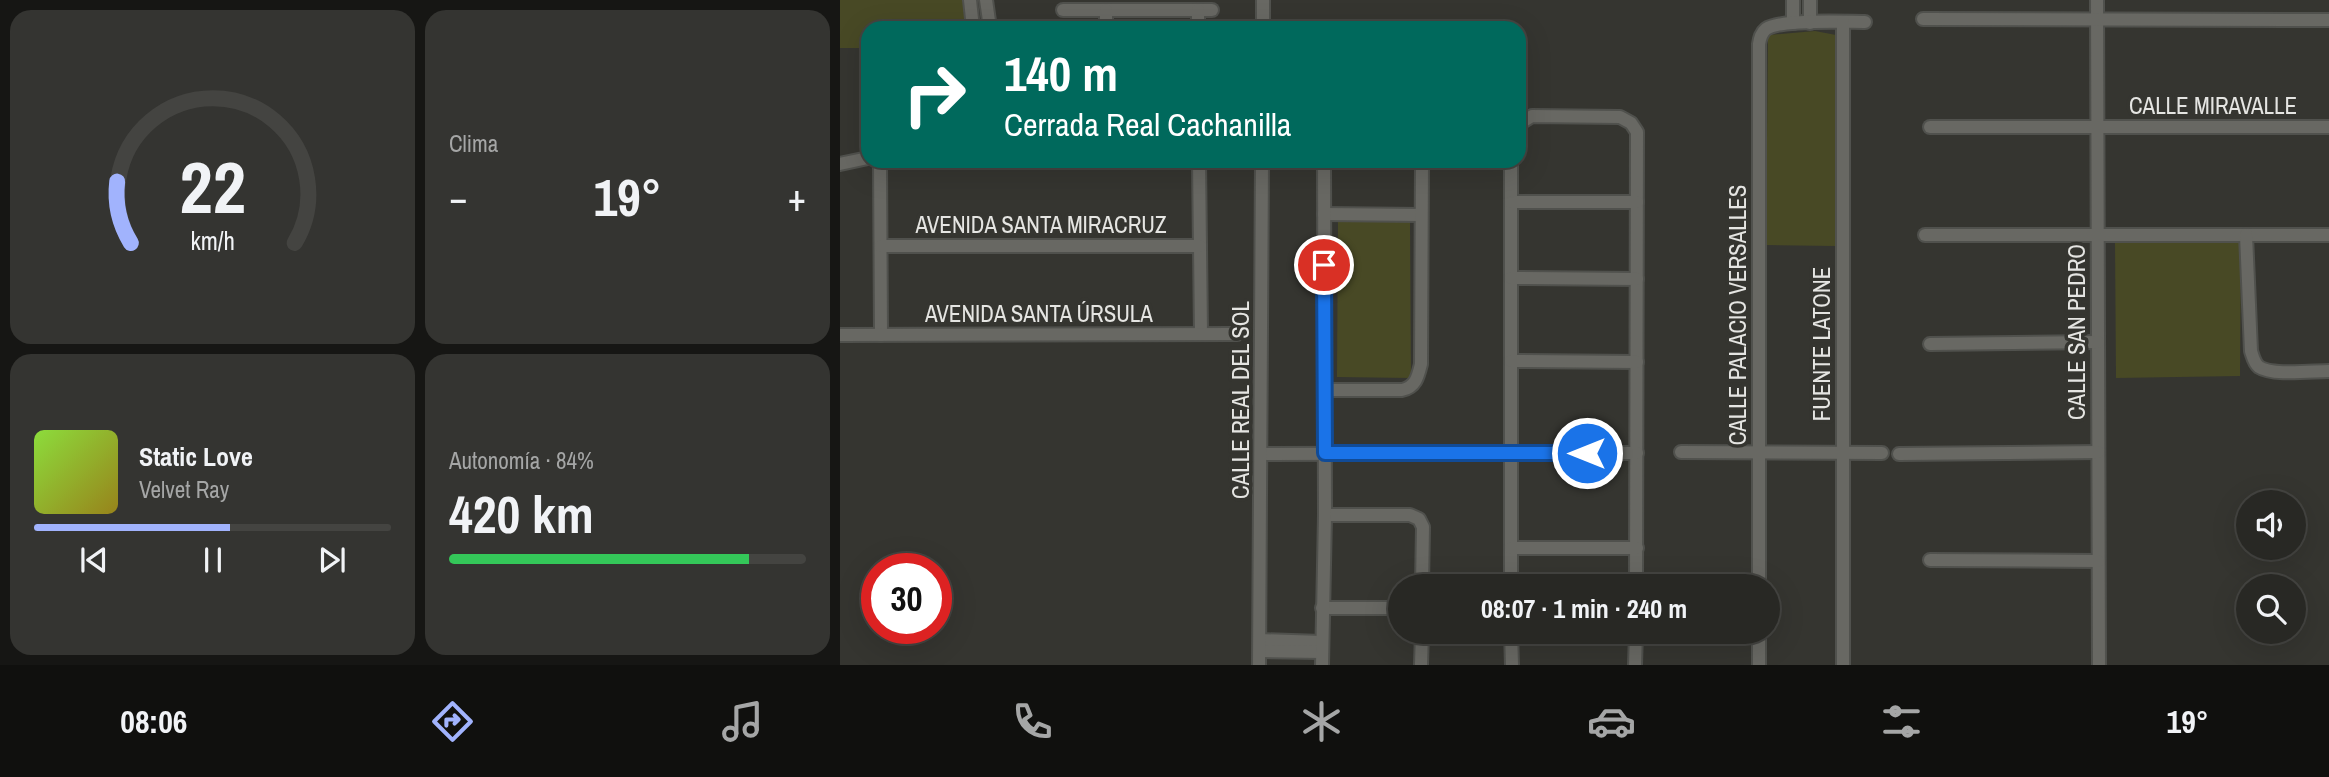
<!DOCTYPE html>
<html lang="es">
<meta charset="utf-8">
<style>
:root{--surface:#282824;--page:#343431;--text:#f1f3f6;--muted:#a5a6a6;--line:#444441;--accent:#a1b3fd}
body{margin:0;font-family:"Archivo Narrow",sans-serif;background:var(--page);color:var(--text);height:100vh;display:flex;flex-direction:column;font-size:26px;white-space:nowrap}
*{box-sizing:border-box;margin:0}
p{font-size:23px;color:var(--muted)}
.icon{flex:none;width:38px;height:38px;fill:none;stroke:currentColor;stroke-width:2;stroke-linecap:round;stroke-linejoin:round}
.map{position:relative;flex:1;overflow:hidden}
.details{display:flex;flex-direction:column;gap:10px;padding:10px;background:#161614;width:840px}
.details>*{flex:none}
.guide{position:absolute;left:21px;top:21px;width:665px;height:147px;border-radius:21px;box-shadow:0 7px 28px #0002,0 0 0 2px var(--line);background:#00695c;color:#fff;overflow:hidden}
.controls{position:absolute;left:1396px;top:490px;display:grid;gap:14px}
.controls a{display:grid;place-items:center;width:70px;height:70px;border-radius:50%;background:var(--surface);box-shadow:0 7px 28px #0002,0 0 0 2px var(--line);font-size:35px}
.speed{position:absolute;left:21px;top:553px;display:flex;gap:14px;font-size:35px;font-weight:700;text-align:center}
.speed>*{display:grid;place-content:center;width:91px;height:91px;border-radius:50%;background:var(--surface);box-shadow:0 7px 28px #0002,0 0 0 2px var(--line);line-height:1}
.speed .limit{border:10px solid #d22;background:#fff;color:#111}
.pin{position:absolute;display:grid;place-items:center;width:60px;height:60px;color:#fff;margin:-30px;border:4px solid #fff;border-radius:50%;box-shadow:0 2px 7px #0007}
.me{position:absolute;width:77px;margin:-38px;rotate:270deg;stroke-linejoin:round;filter:drop-shadow(0 0 5px #0008)}
.turn{display:flex;align-items:center;gap:24px;height:147px;padding:0 28px;font-size:32px}
.turn .icon{width:91px;height:91px;stroke-width:2.5}
.turn b{display:block;font-size:49px;line-height:60px}
.big{font-size:52px;font-weight:800;line-height:1.1}
.details .tile{flex:1;display:flex;flex-direction:column;justify-content:center;gap:10px;min-width:0;padding:0 24px;border-radius:21px;background:var(--page)}
.details .dial{align-items:center;gap:0}
.dial svg{height:182px;overflow:visible;fill:none;stroke:var(--line);stroke-width:7;stroke-linecap:round;text-anchor:middle}
.dial text{fill:var(--text);stroke:none}
.song{display:flex;align-items:center;gap:21px}
.cover{width:84px;height:84px;border-radius:10px;background:linear-gradient(135deg,hsl(90 70% 55%),hsl(50 70% 35%))}
.played{height:7px;border-radius:4px;background:linear-gradient(90deg,var(--accent) 55%,var(--line) 55%)}
.keys{display:flex;justify-content:space-around;direction:ltr}
.heat{display:flex;justify-content:space-between;align-items:center;font-size:38px;direction:ltr}
.charge{height:10px;border-radius:5px;background:linear-gradient(90deg,#34c759 84%,var(--line) 0)}
.details .tiles{flex:1;display:grid;gap:10px;grid-template-columns:repeat(2,1fr)}
.trip{position:absolute;left:548px;top:574px;width:392px;height:70px;border-radius:35px;background:var(--surface);box-shadow:0 7px 28px #0002,0 0 0 2px var(--line);font-weight:800;line-height:70px;text-align:center}
.tab-bar{display:flex;height:112px;justify-content:space-around;align-items:center;background:#10100e;color:var(--muted)}
.tab-bar .icon{width:49px;height:49px}
.tab-bar .current{color:var(--accent)}
.tab-bar b{font-size:32px;color:var(--text)}
main{display:flex;flex:1;min-height:0}
.map>svg:first-child{display:block}
</style>
<main>
<section class="details">
<div class="tiles">
<div class="tile dial"><svg viewBox="0 0 100 80">
<path d="M14 69A42 42 0 1 1 86 69"/>
<path d="M14 69A42 42 0 0 1 8 42" stroke="#a1b3fd"/>
<text x="50" y="56" font-size="32" font-weight="700">22</text>
<text x="50" y="72" font-size="11">km/h</text>
</svg></div>
<div class="tile"><p>Clima</p>
<div class="heat"><a>−</a><b class="big">19°</b><a>+</a></div>
</div>
<div class="tile">
<div class="song"><i class="cover"></i><div><b>Static Love</b><p>Velvet Ray</p></div></div>
<div class="played"></div>
<div class="keys"><svg class="icon" aria-label="previous" viewBox="0 0 24 24"><path d="M18 5L8 12l10 7zM5 5v14"/></svg><svg class="icon" aria-label="pause" viewBox="0 0 24 24"><path d="M8 5v14M16 5v14"/></svg><svg class="icon" aria-label="next" viewBox="0 0 24 24"><path d="M6 5l10 7-10 7zM19 5v14"/></svg></div>
</div>
<div class="tile"><p>Autonomía · 84%</p><b class="big">420 km</b><div class="charge"></div></div>
</div>
</section>
<div class="map">
<svg width="1489" height="665" viewBox="0 0 1489 665">
<rect width="100%" height="100%" fill="#353530"/>
<!-- green -->
<g fill="#484925">
<polygon points="0,0 124,0 129,28 28,28 28,48 0,48"/>
<polygon points="975,31 996,35 996,246 926,245 928,35"/>
<polygon points="570,220 571,378 497,377 498,221"/>
<polygon points="1275,241 1401,242 1400,376 1276,378"/>
</g>
<g fill="none" stroke-linecap="round" stroke-linejoin="round">
<!-- minor casing -->
<g stroke="#50514d" stroke-width="16">
<g id="minor">
<polyline points="130,0 133,28"/>
<polyline points="146,0 150,28"/>
<polyline points="953,0 953,23"/>
<polyline points="970,0 970,23"/>
<polyline points="1257,0 1259,665"/>
<polyline points="223,10 372,10"/>
<polyline points="266,10 266,28"/>
<polyline points="358,10 358,28"/>
<polyline points="1083,19 1489,20"/>
<polyline points="423,28 423,0"/>
<polyline points="679,124 692,116 780,117 791,123 797,132 796,586"/>
<polyline points="1090,127 1489,127"/>
<polyline points="40,161 41,335"/>
<polyline points="359,161 361,334"/>
<polyline points="671,161 671,586"/>
<polyline points="0,164 28,158"/>
<polyline points="671,202 797,202"/>
<polyline points="484,214 581,215"/>
<polyline points="1085,235 1489,235"/>
<path d="M1406,235L1411,351C1413,357 1414,363 1419,367C1432,376 1472,371 1489,371"/>
<polyline points="41,246 360,246"/>
<polyline points="671,278 797,279"/>
<polyline points="0,335 397,334"/>
<polyline points="1090,344 1258,342"/>
<polyline points="671,361 797,362"/>
<path d="M484,390H562C576,387 578,376 581,364L582,161"/>
<polyline points="841,452 1042,453"/>
<polyline points="422,454 797,453"/>
<polyline points="1059,454 1258,452"/>
<polyline points="485,515 570,515 579,519 583,527 582,586"/>
<polyline points="671,548 797,548"/>
<polyline points="1090,560 1258,561"/>
<path d="M919,586V44C920,38 921,33 926,29C940,19 1005,22 1025,22"/>
<polyline points="482,608 560,608"/>
<polyline points="671,632 672,665"/>
<polyline points="672,637 796,637"/>
<polyline points="420,640 482,642"/>
<polyline points="420,651 482,652"/>
<polyline points="419,665 422,161"/>
<polyline points="482,665 485,515 484,161"/>
<polyline points="581,665 582,632"/>
<polyline points="795,665 796,632"/>
<polyline points="919,665 919,632"/>
<polyline points="1003,665 1003,22"/>
</g>
</g>
<!-- minor -->
<use href="#minor" stroke="#686863" stroke-width="12"/>
</g>
<g fill="none" stroke-linecap="round" stroke-linejoin="round">
<!-- route casing -->
<g stroke="#114b97" stroke-width="18">
<polyline id="route" points="484,265 485,453 747,453"/>
</g>
<!-- route -->
<use href="#route" stroke="#1a73e8" stroke-width="12"/>
</g>
<g text-anchor="middle" stroke-width="7" stroke-linejoin="round" paint-order="stroke">
<!-- street labels -->
<g font-size="23" fill="#e5e5e2" stroke="#353530">
<text x="1373" y="114">CALLE MIRAVALLE</text>
<text x="201" y="233">AVENIDA SANTA MIRACRUZ</text>
<text x="199" y="322">AVENIDA SANTA ÚRSULA</text>
<text transform="translate(898 315) rotate(-90)" y="8">CALLE PALACIO VERSALLES</text>
<text transform="translate(1237 332) rotate(-90)" y="8">CALLE SAN PEDRO</text>
<text transform="translate(982 344) rotate(-90)" y="8">FUENTE LATONE</text>
<text transform="translate(401 400) rotate(-90)" y="8">CALLE REAL DEL SOL</text>
</g>
</g>
</svg>
<div class="controls">
<a><svg class="icon" aria-label="sound" viewBox="0 0 24 24"><path d="M4 9h4l5-4v14l-5-4H4zM17 9q2 3 0 6"/></svg></a>
<a><svg class="icon" aria-label="search" viewBox="0 0 24 24"><circle cx="10" cy="10" r="6"/><path d="M15 15l6 6"/></svg></a>
</div>
<div class="speed"><div class="limit">30</div></div>
<div class="pin" style="left:484px;top:265px;background:#d93025"><svg class="icon" aria-label="arrive" viewBox="0 0 24 24"><path d="M6 21V4h12l-3 4 3 4H6"/></svg></div>
<svg class="me" style="left:747px;top:453px" viewBox="-20 -20 40 40"><circle r="17" fill="#1a73e8" stroke="#fff" stroke-width="3"/><path d="M0-11L8 9 0 5-8 9z" fill="#fff"/></svg>
<div class="trip">08:07 · 1 min · 240 m</div>
<div class="guide">
<div class="turn"><svg class="icon" aria-label="right" viewBox="0 0 24 24"><path d="M7 20v-9h11M14 6l5 5-5 5"/></svg><div><b>140 m</b>Cerrada Real Cachanilla</div></div>
</div>
</div>
</main>
<nav class="tab-bar">
<b>08:06</b>
<svg class="icon current" aria-label="directions" viewBox="0 0 24 24"><path d="M12 3l9 9-9 9-9-9zM9 14v-3h6M13 9l2 2-2 2"/></svg>
<svg class="icon" aria-label="music" viewBox="0 0 24 24"><path d="M9 18V5l10-2v13"/><circle cx="6" cy="18" r="3"/><circle cx="16" cy="16" r="3"/></svg>
<svg class="icon" aria-label="phone" viewBox="0 0 24 24"><path d="M5 4h4l2 5-3 2q2 4 5 5l2-3 5 2v4C11 20 4 13 5 4z"/></svg>
<svg class="icon" aria-label="climate" viewBox="0 0 24 24"><path d="M12 3v18M4 7l16 10M4 17L20 7"/></svg>
<svg class="icon" aria-label="car" viewBox="0 0 24 24"><path d="M5 17H2v-5l4-1 3-4h7l3 4 3 1v5h-3M9 17h6M6 11h13"/><circle cx="7" cy="17" r="2"/><circle cx="17" cy="17" r="2"/></svg>
<svg class="icon" aria-label="filters" viewBox="0 0 24 24"><path d="M4 7h16M4 17h16"/><circle cx="9" cy="7" r="2"/><circle cx="15" cy="17" r="2"/></svg>
<b>19°</b>
</nav>
